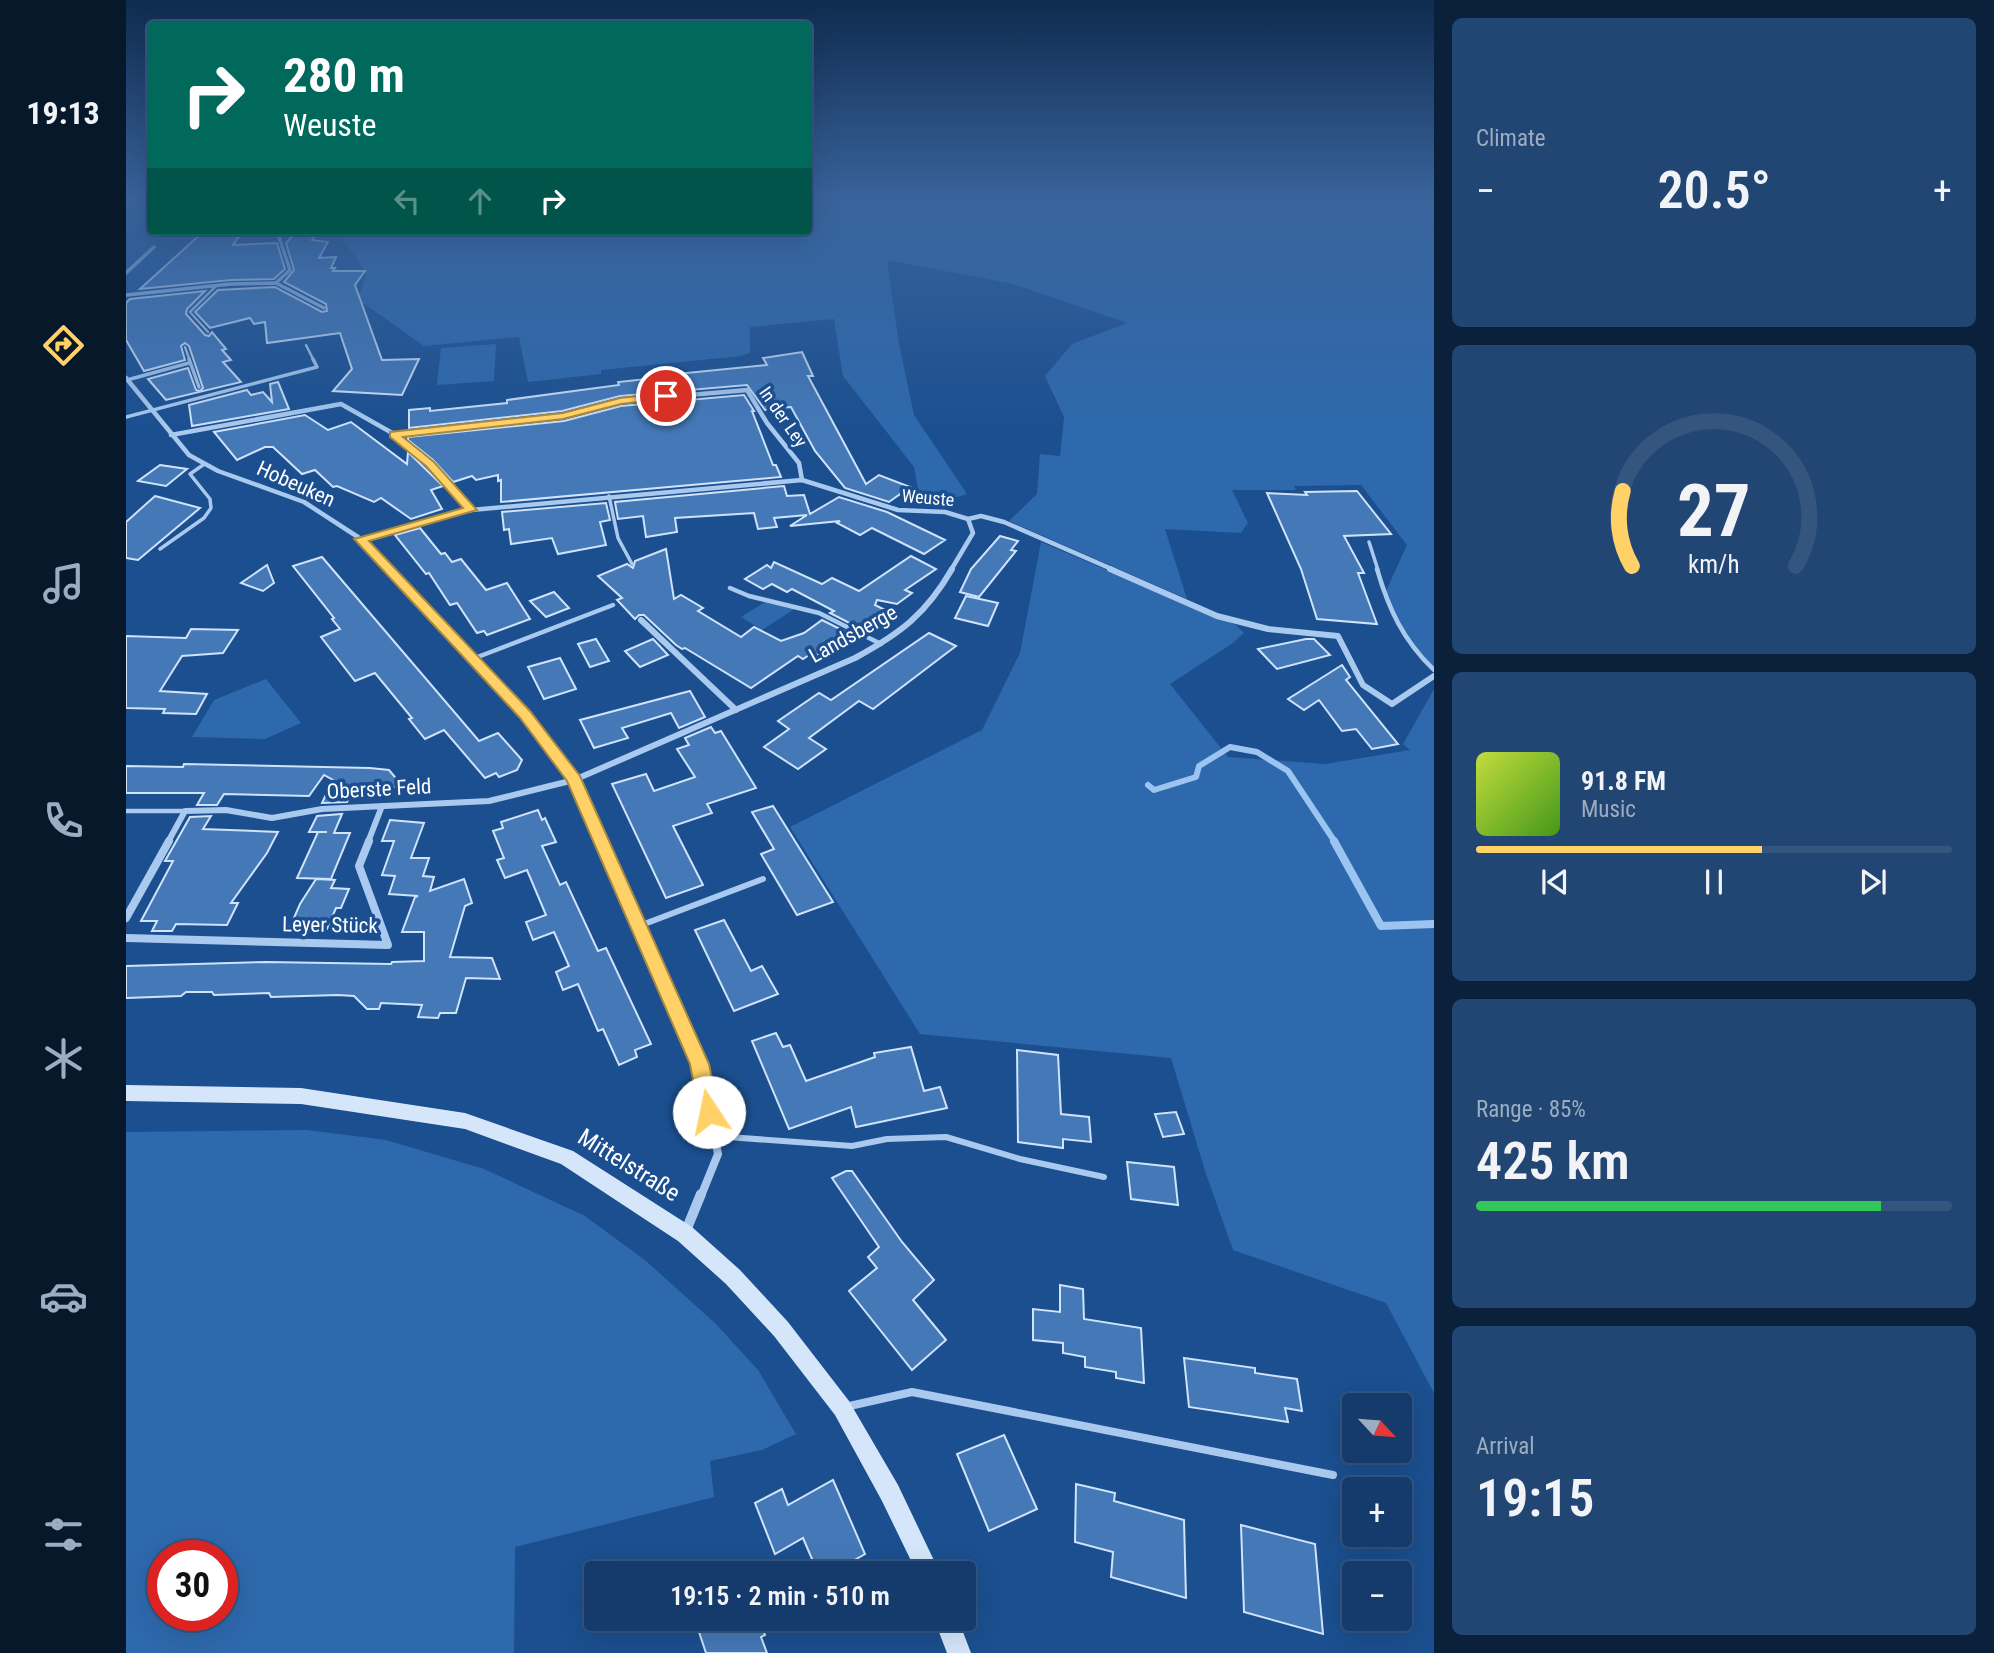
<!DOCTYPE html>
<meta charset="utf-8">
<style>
:root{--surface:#143b6b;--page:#214673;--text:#f1f3f6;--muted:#9dadc1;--line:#33557e;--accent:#ffd166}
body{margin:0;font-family:"Roboto Condensed",sans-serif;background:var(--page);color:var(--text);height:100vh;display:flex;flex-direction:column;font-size:26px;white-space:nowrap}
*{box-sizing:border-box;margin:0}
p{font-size:23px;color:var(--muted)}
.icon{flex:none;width:38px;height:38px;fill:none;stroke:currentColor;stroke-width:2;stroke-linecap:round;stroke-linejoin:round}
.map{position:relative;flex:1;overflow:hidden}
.details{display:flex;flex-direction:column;gap:18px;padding:18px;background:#0b203b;width:560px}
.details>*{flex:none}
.hud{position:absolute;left:21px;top:21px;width:665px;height:214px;border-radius:7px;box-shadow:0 7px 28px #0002,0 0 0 2px var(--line);background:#00695c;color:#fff;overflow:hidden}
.needle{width:46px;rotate:116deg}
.fabs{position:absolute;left:1216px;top:1393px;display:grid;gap:14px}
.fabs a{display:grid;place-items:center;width:70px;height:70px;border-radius:7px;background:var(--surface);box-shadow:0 7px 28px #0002,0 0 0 2px var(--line);font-size:35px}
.speed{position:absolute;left:21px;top:1540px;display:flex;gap:14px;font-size:35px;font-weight:700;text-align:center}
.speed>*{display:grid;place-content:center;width:91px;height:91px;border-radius:50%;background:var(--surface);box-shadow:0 7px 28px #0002,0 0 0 2px var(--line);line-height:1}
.speed .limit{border:10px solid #d22;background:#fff;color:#111}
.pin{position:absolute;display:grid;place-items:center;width:60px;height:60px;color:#fff;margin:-30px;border:4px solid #fff;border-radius:50%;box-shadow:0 2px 7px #0007}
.me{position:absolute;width:77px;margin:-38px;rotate:349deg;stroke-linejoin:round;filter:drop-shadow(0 0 5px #0008)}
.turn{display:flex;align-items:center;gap:24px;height:147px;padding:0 21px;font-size:32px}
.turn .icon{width:91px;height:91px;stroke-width:2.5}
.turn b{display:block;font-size:49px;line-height:60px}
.lanes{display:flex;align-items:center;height:66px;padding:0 21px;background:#0003;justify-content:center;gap:35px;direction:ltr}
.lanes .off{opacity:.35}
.big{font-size:52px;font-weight:600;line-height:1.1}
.details .tile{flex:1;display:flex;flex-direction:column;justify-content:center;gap:10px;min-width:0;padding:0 24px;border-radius:10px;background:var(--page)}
.details .dial{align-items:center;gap:0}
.dial svg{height:182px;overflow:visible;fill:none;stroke:var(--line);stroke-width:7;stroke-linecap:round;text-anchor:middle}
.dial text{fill:var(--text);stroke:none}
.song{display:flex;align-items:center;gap:21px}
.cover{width:84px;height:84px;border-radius:10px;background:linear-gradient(135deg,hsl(70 70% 55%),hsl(100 70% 35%))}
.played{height:7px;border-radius:4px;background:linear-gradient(90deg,var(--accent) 60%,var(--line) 60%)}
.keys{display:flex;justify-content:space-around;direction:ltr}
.heat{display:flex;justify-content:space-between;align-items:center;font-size:38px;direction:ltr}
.charge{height:10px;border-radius:5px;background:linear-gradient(90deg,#34c759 85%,var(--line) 0)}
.trip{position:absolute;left:458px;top:1561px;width:392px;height:70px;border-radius:7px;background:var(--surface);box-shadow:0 7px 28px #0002,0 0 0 2px var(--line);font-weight:600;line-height:70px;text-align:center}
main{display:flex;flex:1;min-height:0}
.tab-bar{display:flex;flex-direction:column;width:126px;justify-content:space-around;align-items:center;background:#08182b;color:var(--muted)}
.tab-bar .icon{width:49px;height:49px}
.tab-bar .current{color:var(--accent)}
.tab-bar b{font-size:32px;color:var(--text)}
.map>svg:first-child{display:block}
</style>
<main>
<nav class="tab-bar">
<b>19:13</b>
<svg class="icon current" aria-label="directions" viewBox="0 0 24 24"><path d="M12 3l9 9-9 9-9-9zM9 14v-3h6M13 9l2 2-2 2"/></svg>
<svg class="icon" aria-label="music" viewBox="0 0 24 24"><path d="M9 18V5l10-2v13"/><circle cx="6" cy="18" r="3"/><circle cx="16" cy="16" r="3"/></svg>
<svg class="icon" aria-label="phone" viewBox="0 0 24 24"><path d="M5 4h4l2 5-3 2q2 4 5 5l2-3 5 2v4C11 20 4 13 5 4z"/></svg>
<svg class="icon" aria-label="climate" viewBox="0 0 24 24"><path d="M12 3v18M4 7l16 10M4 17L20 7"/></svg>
<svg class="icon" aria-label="car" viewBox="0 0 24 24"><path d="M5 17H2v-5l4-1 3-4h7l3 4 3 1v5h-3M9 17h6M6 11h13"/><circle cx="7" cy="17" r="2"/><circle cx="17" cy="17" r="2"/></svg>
<svg class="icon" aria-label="filters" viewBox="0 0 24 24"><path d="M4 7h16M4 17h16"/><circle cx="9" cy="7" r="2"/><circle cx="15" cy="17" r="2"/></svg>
</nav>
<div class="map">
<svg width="1308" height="1653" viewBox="0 0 1308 1653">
<rect width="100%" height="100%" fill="#1b4f8f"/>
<!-- green -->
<g fill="#2e69ad" fill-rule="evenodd">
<polygon points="683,198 1308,198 1308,667 1277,633 1260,591 1281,545 1235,485 1168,486 1170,490 1106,490 1122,523 1115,533 1039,529 1061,599 883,521 911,494 914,454 934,456 938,417 919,376 946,344 1001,323 888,284 761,260 773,344 788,415 841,494 804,506 795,506 788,467 717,376 708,319 624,327 624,353 614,356 475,370 475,374 402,382 393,337 298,346 239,304 231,304 240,273 212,231 682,231"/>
<polygon points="370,344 368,381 311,385 315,348"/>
<polygon points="915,542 1110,625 1118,633 1107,643 1044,684 1102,757 1199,764 1284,750 1277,744 1308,689 1308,1393 1260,1303 1107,1250 1080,1174 1045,1058 794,1034 664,827 856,730 894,653"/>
<polygon points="639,602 670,608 636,630 615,617"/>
<polygon points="140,679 175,723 139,739 66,737 88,700"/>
<path d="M181,1130L260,1140L358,1169L459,1216L520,1261L590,1324L632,1370L670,1434L636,1450L584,1461L588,1497L389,1547L388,1653H0V1132ZM37,1556H96V1615H37Z"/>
</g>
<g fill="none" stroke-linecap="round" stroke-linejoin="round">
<!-- stream-far1 -->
<polyline stroke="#9cc4f0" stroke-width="6" points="1022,785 1028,790 1070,777 1073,766 1104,747 1131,752 1162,771 1209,842"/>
<!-- stream -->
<polyline stroke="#9cc4f0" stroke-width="8" points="1208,841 1255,926 1308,924"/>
</g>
<!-- building -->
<g fill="#4478b7" stroke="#cfe3fa" stroke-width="2">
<polygon points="78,231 117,231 107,245 151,243 159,269 148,279 105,280 14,289"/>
<polygon points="191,232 186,240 202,242 193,258 210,257 205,268 209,268 207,271 239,271 229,285 256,360 293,359 276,395 207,391 226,369 214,333 141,343 139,322 128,324 124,318 84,328 69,312 92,290 149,287 196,312 201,311 200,304 158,282 168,270 160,243 169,233"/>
<polygon points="79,291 61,309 60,314 79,335 83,336 86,332 100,349 96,350 105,360 97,362 115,382 40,400 22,379 62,368 70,390 74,391 77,388 63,346 59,343 55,346 59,360 18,371 0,340 0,303 4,299"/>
<polygon points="676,352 687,376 682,376 740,484 753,475 784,487 763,502 719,488 689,451 665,407 654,408 647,399 650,408 639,410 621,385 494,396 436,411 283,428 283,410 304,408 304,411 381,403 381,400 493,385 492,382 521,379 520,377 641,365 637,358"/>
<polygon points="152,382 163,409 66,426 63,405 121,390 125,395 137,392 146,402 144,384"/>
<polygon points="618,395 628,411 626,411 647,465 650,465 655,477 375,502 375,480 372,481 372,475 350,480 346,476 327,482 307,460 282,440 282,437 438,421 495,406"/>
<polygon points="179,415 202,430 225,422 281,464 282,452 317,486 305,490 316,509 285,519 255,498 248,502 211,486 207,487 189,470 176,474 147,447 139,447 111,460 88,432"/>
<polygon points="34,465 61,469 40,486 12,481"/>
<polygon points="658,486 661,496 678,495 684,514 713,497 761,512 819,540 798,554 746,528 734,535 711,523 714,521 664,526 681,515 648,518 651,527 632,529 628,513 549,518 551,532 520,537 517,516 492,519 489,502"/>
<polygon points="1231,491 1265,534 1218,536 1238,573 1232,573 1251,624 1191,619 1175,569 1141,493 1181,495 1179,492"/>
<polygon points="29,496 74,508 12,560 0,558 0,522"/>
<polygon points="480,503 484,520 474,522 480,545 432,554 426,538 385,544 383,529 378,530 376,512"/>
<polygon points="294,528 315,554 319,553 326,562 335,559 360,590 381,583 404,619 361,635 358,631 351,633 331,603 324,605 303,573 300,574 269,535"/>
<polygon points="874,536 892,541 885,550 890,551 853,597 834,592 845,569"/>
<polygon points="540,549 548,599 555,595 577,608 572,611 615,637 628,627 655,641 678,633 696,620 726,635 721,639 717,637 688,657 683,655 677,659 672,656 625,688 559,648 556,649 550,645 518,615 513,615 509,619 491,600 496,598 472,576 501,564 507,568 509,561"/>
<polygon points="785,556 810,569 779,590 786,593 771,604 751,600 749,605 761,611 735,629 704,613 708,611 666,589 661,592 646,584 637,589 619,579 641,565 645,568 648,562 696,584 706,578 733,591"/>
<polygon points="196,557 353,741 372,733 396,760 391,770 373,777 370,773 359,778 318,730 299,739 283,719 286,718 249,673 229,681 195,637 214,629 206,619 208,618 167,566"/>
<polygon points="141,565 148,583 137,591 115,583"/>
<polygon points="428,592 443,608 420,617 404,601"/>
<polygon points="840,596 872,603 862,626 829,618"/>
<polygon points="65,629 112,630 97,653 56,656 34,691 81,694 70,714 37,713 39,709 0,708 0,636 60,638"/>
<polygon points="803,633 830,646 747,709 733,701 683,738 700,749 672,769 638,747 663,729 652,721 693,693 705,700"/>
<polygon points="470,639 483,661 464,667 452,644"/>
<polygon points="527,639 542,655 514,667 499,651"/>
<polygon points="1180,639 1188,639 1204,655 1151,669 1132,649"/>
<polygon points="434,658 450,689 418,699 402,667"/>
<polygon points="1216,665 1224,677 1220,680 1272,744 1246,749 1230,729 1216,731 1193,700 1178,710 1162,699"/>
<polygon points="564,691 579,717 553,728 545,713 496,728 502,738 468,748 454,720"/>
<polygon points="585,727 589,733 595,731 630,788 581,804 586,813 547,826 577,885 540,898 486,784 520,774 528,791 569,777 551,749 563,745 559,738"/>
<polygon points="58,764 244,768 263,770 274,783 267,788 264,794 226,792 221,802 196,803 207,780 198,775 183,796 98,794 91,805 71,805 78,793 0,793 0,766 57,767"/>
<polygon points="647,806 707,902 671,915 635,854 648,849 626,812"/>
<polygon points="412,810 416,820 419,818 430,842 416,846 434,885 440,882 472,951 480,948 525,1044 509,1050 511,1057 493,1065 477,1029 472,1031 452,984 437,990 430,972 443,966 428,932 407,940 400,922 420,915 401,870 379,878 371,860 378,858 367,831 377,828 375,822"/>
<polygon points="216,814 208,833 224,833 205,879 171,878 192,832 201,832 183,832 191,816"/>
<polygon points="85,816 77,829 152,832 141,853 105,903 112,903 101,925 50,924 46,931 26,931 31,921 15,921 47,861 39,861 64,817"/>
<polygon points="264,820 298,823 285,858 303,858 297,876 308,877 304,891 338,879 346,903 339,906 324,957 366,958 374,979 340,978 330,1013 314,1013 312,1018 292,1017 296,1005 255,1003 253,1009 241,1009 228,996 212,995 145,997 143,993 88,995 86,992 60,992 55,996 0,998 0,966 140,962 265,964 266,962 298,961 298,932 276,932 289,897 292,896 263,894 269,876 256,875 268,841 256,841"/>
<polygon points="190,879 209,880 205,888 223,889 215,908 210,908 201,929 164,927 174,904"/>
<polygon points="598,920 625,971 636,966 652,994 608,1011 569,930"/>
<polygon points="650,1033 657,1047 664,1045 680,1081 749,1057 748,1053 785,1047 798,1091 814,1087 821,1108 730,1127 725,1107 663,1129 626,1041"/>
<polygon points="891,1050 932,1055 935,1114 963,1117 965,1142 937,1139 937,1148 892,1142"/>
<polygon points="1050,1112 1058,1134 1037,1137 1029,1114"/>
<polygon points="1001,1162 1048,1167 1052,1205 1005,1199"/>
<polygon points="720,1171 726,1171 776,1242 808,1280 787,1300 820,1340 786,1370 723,1291 751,1268 742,1257 753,1247 706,1178"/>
<polygon points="934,1285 957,1289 958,1319 1015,1328 1018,1383 990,1378 990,1372 959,1367 959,1357 937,1353 937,1343 907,1340 907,1309 934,1312"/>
<polygon points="1058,1358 1129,1368 1129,1373 1171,1379 1176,1411 1159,1408 1162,1422 1063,1407"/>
<polygon points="878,1435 911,1509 863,1531 831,1454"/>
<polygon points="707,1480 739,1554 705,1573 692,1573 677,1538 649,1554 629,1503 656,1489 662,1505"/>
<polygon points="950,1484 989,1493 988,1501 1058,1520 1060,1598 985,1577 987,1552 949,1542"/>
<polygon points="1115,1525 1189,1544 1197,1634 1118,1612"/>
<polygon points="590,1619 633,1619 639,1635 635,1637 641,1653 580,1653 572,1629"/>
</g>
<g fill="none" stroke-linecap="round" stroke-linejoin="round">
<!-- service-far4 -->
<g stroke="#a9c9ee" stroke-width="2.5">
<polyline points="82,332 64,312 90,286"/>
<polyline points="180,345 188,361"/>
<polyline points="59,347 64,361"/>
</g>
<!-- service-far3 -->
<g stroke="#a9c9ee" stroke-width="3.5">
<polyline points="63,359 73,387"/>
<polyline points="1,380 63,363"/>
<polyline points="0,417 191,367 187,359"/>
<polyline points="483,496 492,538 506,564"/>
<polyline points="1243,542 1252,570"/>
<polyline points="34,549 78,518 85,508 84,499 64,474 77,465"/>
</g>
<!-- service-far2 -->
<g stroke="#a9c9ee" stroke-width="4.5">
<path d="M1251,569C1263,610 1277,640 1308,670"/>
<polyline points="604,588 623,596 693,613 755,644"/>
<polyline points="349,658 487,605"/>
<polyline points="0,811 59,811"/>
</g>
<!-- service-far1 -->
<g stroke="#a9c9ee" stroke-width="6">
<polyline points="513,926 637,879"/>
<polyline points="588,1136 726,1146 761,1139 820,1137 894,1159 978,1177"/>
</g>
<!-- service -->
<polyline stroke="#a9c9ee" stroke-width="8" points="719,1407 786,1392 1207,1475"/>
<!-- minor-far4 -->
<g stroke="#a9c9ee" stroke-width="3.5">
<polyline points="0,201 4,198"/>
<polyline points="0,273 28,247"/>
<polyline points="150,283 164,270 151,231"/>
<polyline points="0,295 105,284 150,283 198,308"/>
</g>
<!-- minor-far3 -->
<g stroke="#a9c9ee" stroke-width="4.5">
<polyline points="0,378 63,455 92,471 178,502 235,539 264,570"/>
<polyline points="268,434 437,416 494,401 621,390 641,423 673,463 676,480"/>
<polyline points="45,435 215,404 268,434 304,464 345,510"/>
<polyline points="235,539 345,510 676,480 772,510 819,512 842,519 855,516 878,522 988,570"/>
<polyline points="825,570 847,533 842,519"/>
</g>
<!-- minor-far2 -->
<g stroke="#a9c9ee" stroke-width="6">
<polyline points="263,569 399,715 448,780 476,842"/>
<polyline points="984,569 1091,616 1142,629 1212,636 1237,685 1266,704 1308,676"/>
<polyline points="515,620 610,710"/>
<path d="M42,842L59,811L100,810L146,818L196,809L363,801L448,780L729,658C775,633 800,614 826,569"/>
<polyline points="242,842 256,806"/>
</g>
<!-- minor-far1 -->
<g stroke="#a9c9ee" stroke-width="8">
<polyline points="475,841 574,1064 592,1154 575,1196"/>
<polyline points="0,918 43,841"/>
<polyline points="0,938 262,945 233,866 243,841"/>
</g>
<!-- minor -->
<polyline stroke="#a9c9ee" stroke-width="10" points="559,1233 575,1194"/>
<!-- secondary -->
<g fill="#d6e6fa" fill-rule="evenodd">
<polygon points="0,1085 175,1088 339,1113 447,1151 566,1227 614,1270 662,1322 723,1401 772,1485 814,1573 791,1573 756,1501 709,1415 648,1336 600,1284 552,1241 435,1164 339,1129 175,1104 0,1101"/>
<polygon points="808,1619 832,1619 845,1653 821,1653"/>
</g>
</g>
<!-- sky -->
<linearGradient id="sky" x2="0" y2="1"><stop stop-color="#0f2b4f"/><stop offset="0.46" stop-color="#39639b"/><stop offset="1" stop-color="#39639b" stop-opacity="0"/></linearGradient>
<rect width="1308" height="430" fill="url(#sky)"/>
<!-- route -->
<polygon fill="#ffd166" stroke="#a68842" stroke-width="2" points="540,393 545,396 544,398 495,404 437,419 277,437 308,462 351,510 243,541 404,711 454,776 583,1064 593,1112 590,1119 583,1121 576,1119 573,1112 564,1064 441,781 394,718 228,539 337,508 300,466 264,437 264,432 437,413 494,398"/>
<g text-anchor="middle" stroke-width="7" stroke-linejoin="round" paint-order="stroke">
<!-- far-street labels -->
<g font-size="18" fill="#fff" stroke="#1b4f8f">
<text transform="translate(657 417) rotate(55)" y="6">In der Ley</text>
<text transform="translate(802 498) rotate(5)" y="6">Weuste</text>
</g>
<!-- street labels -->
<g font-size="21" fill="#fff" stroke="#1b4f8f">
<text transform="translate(170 484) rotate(24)" y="7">Hobeuken</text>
<text transform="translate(727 634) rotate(-29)" y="7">Landsberge</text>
<text transform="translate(253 789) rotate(-3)" y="7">Oberste Feld</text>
<text transform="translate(204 925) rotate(1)" y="7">Leyer Stück</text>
</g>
<!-- near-street labels -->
<g font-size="24" fill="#fff" stroke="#1b4f8f">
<text transform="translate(503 1165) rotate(32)" y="8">Mittelstraße</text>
</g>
</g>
</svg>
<div class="fabs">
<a><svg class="needle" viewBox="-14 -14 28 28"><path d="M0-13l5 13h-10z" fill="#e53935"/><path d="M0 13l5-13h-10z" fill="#9dadc1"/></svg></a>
<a>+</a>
<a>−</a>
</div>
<div class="speed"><div class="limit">30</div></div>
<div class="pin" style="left:540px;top:396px;background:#d93025"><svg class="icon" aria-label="arrive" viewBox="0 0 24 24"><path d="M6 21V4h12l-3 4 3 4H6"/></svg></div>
<svg class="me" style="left:583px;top:1112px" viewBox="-20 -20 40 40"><circle r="19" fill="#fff"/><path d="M0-13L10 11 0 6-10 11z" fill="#ffd166"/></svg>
<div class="trip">19:15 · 2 min · 510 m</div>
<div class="hud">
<div class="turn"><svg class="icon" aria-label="right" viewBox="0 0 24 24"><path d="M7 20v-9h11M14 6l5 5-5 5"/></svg><div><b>280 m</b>Weuste</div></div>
<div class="lanes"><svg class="icon off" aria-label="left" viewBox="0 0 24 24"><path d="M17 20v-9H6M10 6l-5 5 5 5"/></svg><svg class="icon off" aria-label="ahead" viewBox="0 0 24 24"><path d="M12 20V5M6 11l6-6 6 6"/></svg><svg class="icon" aria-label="right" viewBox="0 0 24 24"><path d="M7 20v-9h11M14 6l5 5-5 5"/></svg></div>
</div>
</div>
<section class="details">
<div class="tile"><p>Climate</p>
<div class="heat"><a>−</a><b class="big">20.5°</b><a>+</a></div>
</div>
<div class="tile dial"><svg viewBox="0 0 100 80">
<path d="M14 69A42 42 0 1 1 86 69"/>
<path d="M14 69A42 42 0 0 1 10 36" stroke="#ffd166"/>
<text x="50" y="56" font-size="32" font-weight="700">27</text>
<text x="50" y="72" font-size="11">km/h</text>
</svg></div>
<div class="tile">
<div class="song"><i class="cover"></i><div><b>91.8 FM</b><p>Music</p></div></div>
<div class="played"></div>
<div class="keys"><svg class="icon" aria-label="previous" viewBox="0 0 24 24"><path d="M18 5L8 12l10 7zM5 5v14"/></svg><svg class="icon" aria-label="pause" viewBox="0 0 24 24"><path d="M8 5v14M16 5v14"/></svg><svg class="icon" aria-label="next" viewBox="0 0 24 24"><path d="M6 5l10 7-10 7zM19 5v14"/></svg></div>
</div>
<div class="tile"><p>Range · 85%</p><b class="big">425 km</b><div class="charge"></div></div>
<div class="tile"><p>Arrival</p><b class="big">19:15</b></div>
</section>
</main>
